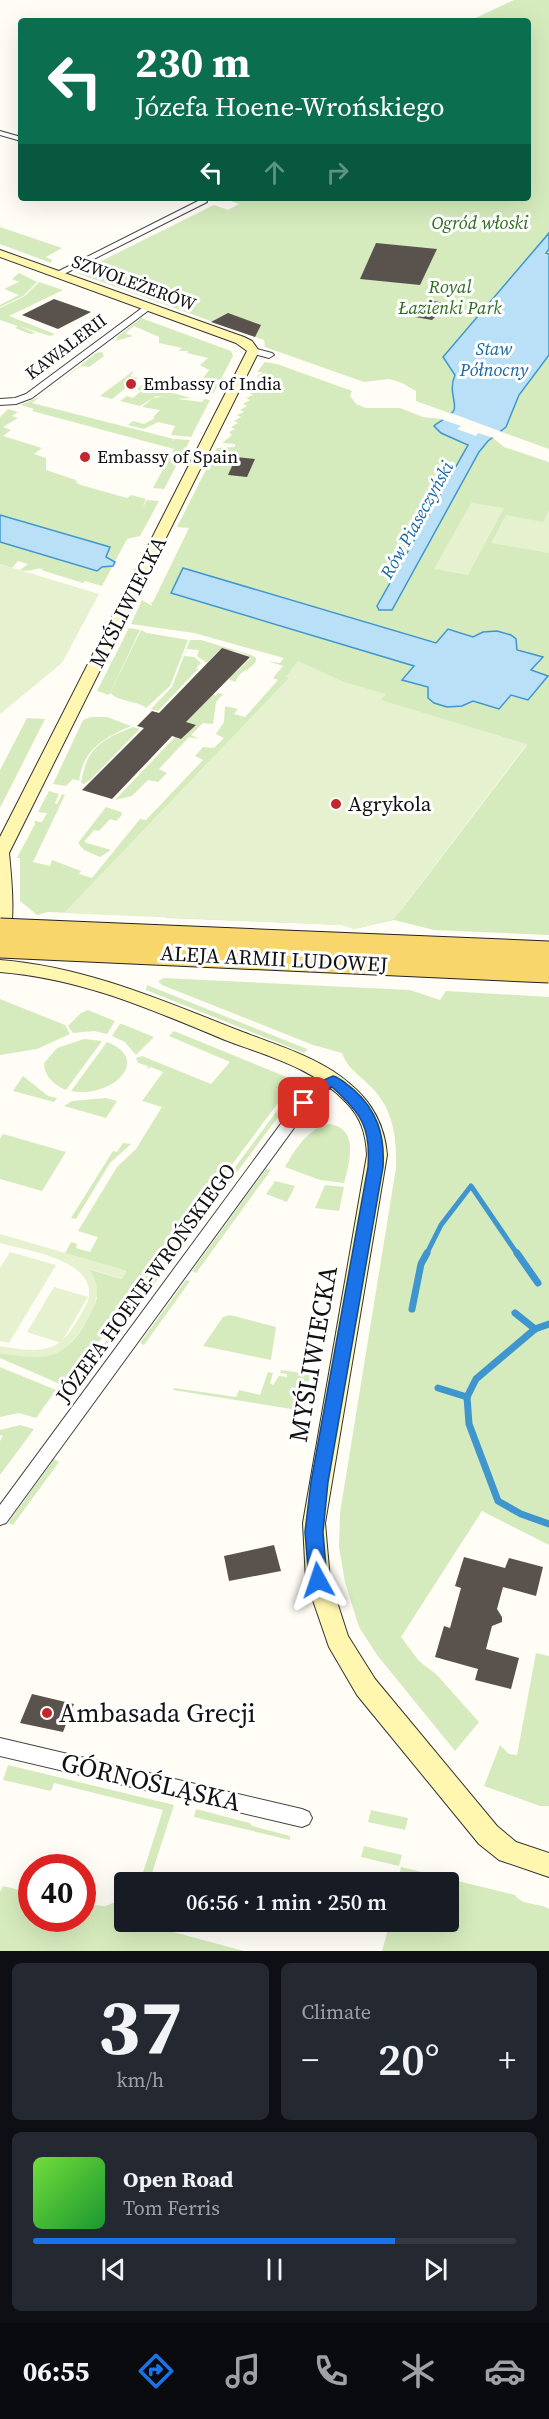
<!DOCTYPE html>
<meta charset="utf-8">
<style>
:root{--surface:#171b24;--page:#242831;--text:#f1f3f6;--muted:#9ea1a6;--line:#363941;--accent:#1a73e8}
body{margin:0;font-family:"Source Serif 4",serif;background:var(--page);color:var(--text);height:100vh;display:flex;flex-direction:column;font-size:22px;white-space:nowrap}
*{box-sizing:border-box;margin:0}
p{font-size:20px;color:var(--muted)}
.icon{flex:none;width:33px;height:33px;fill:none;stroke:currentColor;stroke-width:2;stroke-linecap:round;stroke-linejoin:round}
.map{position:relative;height:1951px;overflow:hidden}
.details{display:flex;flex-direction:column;gap:12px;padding:12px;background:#0d0f14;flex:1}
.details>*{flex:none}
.banner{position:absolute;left:18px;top:18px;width:513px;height:183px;border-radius:6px;box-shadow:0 6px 24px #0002;background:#0b6e4f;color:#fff;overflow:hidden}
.speed{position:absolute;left:18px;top:1854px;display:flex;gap:12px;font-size:30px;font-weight:700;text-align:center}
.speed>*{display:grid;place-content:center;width:78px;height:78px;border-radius:50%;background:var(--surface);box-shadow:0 6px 24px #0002;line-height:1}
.speed .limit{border:9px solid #d22;background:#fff;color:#111}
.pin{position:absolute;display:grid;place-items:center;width:51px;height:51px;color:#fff;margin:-26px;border-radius:12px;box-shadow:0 3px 9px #0006}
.me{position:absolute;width:66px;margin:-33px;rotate:355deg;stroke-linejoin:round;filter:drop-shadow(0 0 4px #0008)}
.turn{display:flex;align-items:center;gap:21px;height:126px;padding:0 18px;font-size:27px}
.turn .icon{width:78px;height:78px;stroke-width:2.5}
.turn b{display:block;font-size:42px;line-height:51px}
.lanes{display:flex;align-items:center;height:57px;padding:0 18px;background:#0003;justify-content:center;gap:30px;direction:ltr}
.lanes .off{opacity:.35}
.big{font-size:45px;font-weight:600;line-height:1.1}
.details .card{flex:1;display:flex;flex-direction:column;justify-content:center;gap:9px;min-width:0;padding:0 21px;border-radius:9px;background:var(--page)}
.details .dial{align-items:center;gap:0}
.dial b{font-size:78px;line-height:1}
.song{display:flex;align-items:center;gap:18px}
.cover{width:72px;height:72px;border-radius:9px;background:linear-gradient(135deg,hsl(100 70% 55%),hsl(130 70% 35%))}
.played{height:6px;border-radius:3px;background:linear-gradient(90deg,var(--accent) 75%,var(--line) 75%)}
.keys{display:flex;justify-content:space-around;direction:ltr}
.heat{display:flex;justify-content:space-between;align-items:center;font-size:33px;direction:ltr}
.details .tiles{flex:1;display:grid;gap:12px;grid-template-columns:1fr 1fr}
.card:last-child{grid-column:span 2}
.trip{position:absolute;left:114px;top:1872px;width:345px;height:60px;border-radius:6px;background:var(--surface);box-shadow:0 6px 24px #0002;font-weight:600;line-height:60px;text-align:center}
.menu{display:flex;height:96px;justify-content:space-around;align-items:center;background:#090b0e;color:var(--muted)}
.menu .icon{width:42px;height:42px}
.menu .active{color:var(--accent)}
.menu b{font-size:27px;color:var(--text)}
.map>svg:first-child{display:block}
</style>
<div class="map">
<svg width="549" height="1951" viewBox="0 0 549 1951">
<rect width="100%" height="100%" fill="#fffdf5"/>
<!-- green -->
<g fill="#d5ebbd" fill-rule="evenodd">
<polygon points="514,0 549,0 549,449 416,401 416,391 402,383 389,379 364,382 265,347 264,340 77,273 214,205 228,210 239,204 223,198 528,198 528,21 469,21"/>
<polygon points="0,227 62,248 46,257 52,260 51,263 0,244"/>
<polygon points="19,273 37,282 23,296 0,307 0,305 19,295 4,289 19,282 12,279"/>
<polygon points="39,282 63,290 9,316 55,334 50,336 19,326 36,333 30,334 15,328 18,326 0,320 0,308 25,296"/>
<polygon points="141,318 231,351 233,356 213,394 194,391 209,370 200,365 208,358 187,353 188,351 179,351 182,348 159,343 159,337 134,326 125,333 133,336 116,341 117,337"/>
<polygon points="102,352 104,356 89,367 81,366 32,403 174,439 173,441 175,439 190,440 164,489 153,488 174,449 32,411 34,409 21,405 43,395 96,353"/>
<path d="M265,362L277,364L352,391L350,396L356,404L366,408H400L423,417L442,419L437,423L493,438L504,447L549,462V935L434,930L394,920L354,929L342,925L166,918L407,710L298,671L116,915L48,912L37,915L20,901V858H17L35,824L34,821L42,822L47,813L38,812L49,791L59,794L55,803L57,804L62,794L65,795L33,862L50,866L52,860L81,871L79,874L92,878L140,819L146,820L203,760L195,756L203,747L214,748L224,738L216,734L224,722L225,706L238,709L234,714L245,717L278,680L273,678L283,666L268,661L280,663L284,658L194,633L131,624L142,600L152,606L151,602H153L189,528L177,527L217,448L235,447V444L222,443L232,435L229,432L235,429L231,427L238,423L234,421L241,417L237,415L244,412L240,410L247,406L243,404L250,400L246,398L253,395L249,393L256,389L252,387L261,382L257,380L261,378L257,376L263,372H257ZM517,742L527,745L399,913Z"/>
<polygon points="132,372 134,372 130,376 138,378 112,399 100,396"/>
<polygon points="145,383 156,385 155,391 159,389 191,398 175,399 156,396 140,406 120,401 127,396 133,398 141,391 137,389"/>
<polygon points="161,397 202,402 204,399 210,400 191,437 171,435 175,426 158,422 144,429 128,425 133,421 144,424 155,418 153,417 160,410 142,407 153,398"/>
<path d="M8,409L18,412L12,416L18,418L3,427L11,430L3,436L42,448L34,454L46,458V470L76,480L77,483L81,485L127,498L131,495L146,499L143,507L147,500L159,501L140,536L127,539L102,586L85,581L83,583L41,570L44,569C36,567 29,573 20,570L28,564L18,561L12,568L0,564V417Z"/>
<polygon points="129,628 140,630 109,695 97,691"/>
<path d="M141,630L147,633L188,640L170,686L146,708C139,701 119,702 110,693Z"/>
<path d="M190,640H201L251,655L256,658V661C251,671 238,670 236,682L228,679L250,659L249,656L236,651L219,650L207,663L197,656L199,650L187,649L184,656L194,657L201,663L196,668L198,669L158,711L151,709L172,687Z"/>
<polygon points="218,693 223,694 216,702 213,724 203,723 191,735 199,739 189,737 159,769 167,773 158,782 148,780 132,796 115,800 175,737 181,739 195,725 186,722 213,694 216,696"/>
<path d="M91,717H107L131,726C104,738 83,749 79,781L73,779L66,786L53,784L83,720Z"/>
<polygon points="27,718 45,719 0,808 0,770"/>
<path d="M133,727L140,729L91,779L84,784L81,783C87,747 101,740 133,727Z"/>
<polygon points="106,807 121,812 122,815 116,821 110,819 99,831 94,830 84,842 111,850 100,857 84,850 78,843"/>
<path d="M164,978L410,990L440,1000L446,991L549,997V1545L482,1511L401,1637L419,1661L437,1675L479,1722L455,1751L377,1655L359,1627L345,1582L339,1547L340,1513L396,1168C397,1137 393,1107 369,1085C357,1073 348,1069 342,1053L313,1045L162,985L158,981Z"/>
<polygon points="147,985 307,1049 307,1050 304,1053 146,990"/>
<polygon points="0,999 65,1025 70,1034 37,1049 0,1055"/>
<polygon points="88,1010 115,1021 107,1034 94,1031 73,1033 68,1026 81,1013"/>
<polygon points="120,1024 122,1024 154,1037 136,1055 125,1042 112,1036"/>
<path d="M174,1031L289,1078L278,1092L284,1095L66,1386L60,1384L0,1358V1353C58,1361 74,1354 97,1298L88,1269L121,1279L126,1271L65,1253L71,1242L77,1244L76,1248L90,1252L98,1237L78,1231L117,1167L136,1149L162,1107L142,1101L163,1072L151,1067L147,1069L148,1066L138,1063L136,1058L142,1056L211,1084L230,1062L169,1036Z"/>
<path d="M84,1039L102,1041L66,1090C54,1085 44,1076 44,1063L57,1048Z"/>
<path d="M107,1042C153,1060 111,1099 71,1091Z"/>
<polygon points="23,1076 48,1096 57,1098 54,1102 13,1091"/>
<polygon points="288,1096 292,1098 76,1389 72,1387"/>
<polygon points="106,1098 117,1101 106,1118 64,1106 72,1101"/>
<path d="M329,1124C359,1128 350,1161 344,1183L320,1180L285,1167C294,1150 310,1127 329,1124Z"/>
<polygon points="3,1134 66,1152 42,1191 0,1179 0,1139"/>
<polygon points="123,1143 131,1144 110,1163 76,1219 71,1218 113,1151 117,1152"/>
<polygon points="266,1169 271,1170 196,1273 192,1271"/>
<polygon points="275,1181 295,1186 287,1202 266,1194"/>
<polygon points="325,1185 344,1187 339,1211 315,1208"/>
<polygon points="186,1280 190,1281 144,1345 140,1343"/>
<polygon points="230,1315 276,1327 271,1360 203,1346 223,1317"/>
<polygon points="0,1367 56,1390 36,1418 19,1413 0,1417"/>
<polygon points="281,1370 310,1374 304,1411 173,1390 174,1388 236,1397 239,1390 260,1395 268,1372 273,1373 270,1383 273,1385 279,1376 287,1377 287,1374 280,1373"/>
<polygon points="20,1425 34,1429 0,1475 0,1441 3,1436 0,1435 0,1430"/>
<polygon points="54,1459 59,1462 13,1525 8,1523"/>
<polygon points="536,1653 549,1656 549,1806 540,1806 484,1786 500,1745 509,1754 517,1755"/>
<polygon points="8,1765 174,1805 149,1882 140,1882 163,1810 54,1783 51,1791 3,1780"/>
<polygon points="196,1809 250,1823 252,1826 290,1836 290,1840 194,1817"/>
<polygon points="371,1810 408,1818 405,1830 368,1822"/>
<polygon points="364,1846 402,1855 399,1866 361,1857"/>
<path d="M401,1867L515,1895C522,1906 538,1902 549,1909V1951H382L390,1922H448V1882H398Z"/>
<polygon points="3,1886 31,1893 32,1918 82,1918 83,1904 105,1906 124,1899 124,1922 136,1922 244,1951 0,1951 0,1892"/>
</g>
<!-- pitch -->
<g fill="#e6f2cf">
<polygon points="471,503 504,508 468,575 434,569"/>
<polygon points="549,510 549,553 491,543 506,515 543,522"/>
<polygon points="0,564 99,594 62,663 0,714"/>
<polygon points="298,661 344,682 386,694 381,700 527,744 394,919 354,929 342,925 64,913 285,682 289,678 286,677"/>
<path d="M0,1234L127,1271L122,1279L89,1269C93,1276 97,1282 97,1291C97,1309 73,1348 55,1354C38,1360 18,1356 0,1353V1346C53,1356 64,1349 88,1301C99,1260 28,1251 0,1243Z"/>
<polygon points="10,1252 56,1265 9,1343 0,1341 0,1268"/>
<polygon points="54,1287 88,1297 61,1343 27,1332"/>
</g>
<!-- water -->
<g fill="#b9e0f7" stroke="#3f96cf" stroke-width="1.5">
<path d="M549,233V249L546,253L549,254V355L519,395L506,427L488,441L479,452L392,610H379L377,606L468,445L441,433L434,426C439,421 451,417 454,410C457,403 448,391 455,375L443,357Z"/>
<polygon points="0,515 110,547 106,557 115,562 113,566 102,567 97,571 0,542"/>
<polygon points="183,568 436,643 448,629 473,637 483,632 497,631 511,635 516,639 517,650 543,657 531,670 548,676 528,700 511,695 499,709 473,701 462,706 447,707 434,703 428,698 428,687 402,680 414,666 171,593"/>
</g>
<!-- pier -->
<polygon fill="#fffdf5" points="451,413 502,432 503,432 494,438 478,433 476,436 457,429 461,426 441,419"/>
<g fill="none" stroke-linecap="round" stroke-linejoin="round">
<!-- stream-far1 -->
<polyline stroke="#3f96cf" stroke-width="5" points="426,1255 441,1225 471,1186 518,1255"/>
<!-- stream -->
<g stroke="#3f96cf" stroke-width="7">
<polyline points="517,1253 538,1283"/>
<polyline points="412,1309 421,1264 427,1253"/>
<polyline points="515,1313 535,1329"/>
<polyline points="438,1388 467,1397 476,1379 535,1329 549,1324"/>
<polyline points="467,1397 469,1424 498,1501 521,1514 549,1524"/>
</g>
</g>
<!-- building -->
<g fill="#5a524d">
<polygon points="376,243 437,249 420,285 360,279"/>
<polygon points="54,299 91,312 58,329 22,315"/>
<polygon points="430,300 448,304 432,320 415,317"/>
<polygon points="228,313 261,325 255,337 211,322"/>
<polygon points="236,457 255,459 247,477 228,475"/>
<polygon points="222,648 250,657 186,722 196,725 181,739 172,736 112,799 82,790 144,728 137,726 152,711 159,713"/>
<polygon points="274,1545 281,1571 229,1581 224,1556"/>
<polygon points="464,1557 505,1568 509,1558 543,1567 536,1596 503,1587 497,1609 502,1617 502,1622 492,1626 486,1649 519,1658 511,1689 475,1680 478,1669 435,1657 444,1626 450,1628 461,1588 455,1586"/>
<polygon points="32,1694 74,1704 63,1732 20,1723"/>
</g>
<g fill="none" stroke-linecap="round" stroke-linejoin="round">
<!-- street casing -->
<g stroke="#444" stroke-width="2">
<g id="street">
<polygon points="0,131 21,137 21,141 0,135"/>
<polygon points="195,198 204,198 207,202 60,276 53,274 198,201"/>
<polygon points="146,305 153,307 32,398 16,404 0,405 0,399 15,398 26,394"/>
<polygon points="253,348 272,353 274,355 269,358 250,353 250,349"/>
<polygon points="333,1076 338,1078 340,1081 338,1084 318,1095 6,1523 0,1525 0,1505 308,1087"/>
<polygon points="0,1738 302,1809 309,1812 312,1818 309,1824 302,1827 0,1756"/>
</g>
</g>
<!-- secondary casing -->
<g stroke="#333" stroke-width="2">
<g id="secondary">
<path d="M0,250L244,337L252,341L259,351L9,853C11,874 17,927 6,945L0,947V837L247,351L236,343L0,257Z"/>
<path d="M0,960C86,967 161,1000 240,1031C278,1046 319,1057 350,1084C372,1102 385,1127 387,1155L325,1523L330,1580L348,1636L375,1679L497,1826L516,1842L549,1853V1877L499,1860L479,1844L357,1695L329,1647L306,1580L303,1523L367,1155C366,1134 361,1117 346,1102C314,1068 267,1056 225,1040C150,1009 83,979 0,972Z"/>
</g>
</g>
<!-- street -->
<use href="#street" fill="#fff" fill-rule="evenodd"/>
<!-- secondary -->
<use href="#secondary" fill="#fff6b0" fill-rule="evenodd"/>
<!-- primary-bridge casing -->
<g stroke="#222" stroke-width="23" stroke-linecap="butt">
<g id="primary-bridge">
<polyline points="0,929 549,952"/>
<polyline points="0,947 549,972"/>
</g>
</g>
<!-- primary-bridge -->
<use href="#primary-bridge" stroke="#f9d66b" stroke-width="21"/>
</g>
<!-- route -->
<path fill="#1a73e8" stroke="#114b97" stroke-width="1.5" d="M333,1076C341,1078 346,1084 353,1089C377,1110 385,1135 383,1167L328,1482L323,1532L327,1580L324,1585L318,1588L312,1585L309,1580L305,1532L311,1482L368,1167C371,1127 361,1113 332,1087L320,1093L309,1107H299L296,1103L310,1086Z"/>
<!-- markers -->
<g fill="#c4262e" stroke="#fff" stroke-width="2">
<circle cx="131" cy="384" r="6"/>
<circle cx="85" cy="457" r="6"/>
<circle cx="336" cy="804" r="6"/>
<circle cx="47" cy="1713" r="6"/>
</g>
<g text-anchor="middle" stroke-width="6" stroke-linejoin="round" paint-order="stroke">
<!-- far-park labels -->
<g font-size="18" font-style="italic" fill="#2f6b1f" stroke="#fff">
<text x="480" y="229">Ogród włoski</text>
<text x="450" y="293">Royal<tspan x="450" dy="21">Łazienki Park</tspan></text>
</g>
<!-- far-street labels -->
<g font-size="18" fill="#111" stroke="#fff">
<text transform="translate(134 283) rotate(20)" y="6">SZWOLEŻERÓW</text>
<text transform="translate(66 347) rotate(-37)" y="6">KAWALERII</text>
</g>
<!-- far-water labels -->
<g font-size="18" font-style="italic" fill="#1768a6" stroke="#fff">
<text x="494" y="355">Staw<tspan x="494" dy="21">Północny</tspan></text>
<text transform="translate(417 520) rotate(-61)" y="6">Rów Piaseczyński</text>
</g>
<!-- far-poi labels -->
<g font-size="18" fill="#111" stroke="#fff" text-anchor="start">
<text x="143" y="390">Embassy of India</text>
<text x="97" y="463">Embassy of Spain</text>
</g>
<!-- street labels -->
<g font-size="21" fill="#111" stroke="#fff">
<text transform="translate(128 602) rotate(-63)" y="7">MYŚLIWIECKA</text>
<text transform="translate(274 959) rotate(3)" y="7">ALEJA ARMII LUDOWEJ</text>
<text transform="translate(146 1283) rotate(-54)" y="7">JÓZEFA HOENE-WROŃSKIEGO</text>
</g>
<!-- poi labels -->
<g font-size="21" fill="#111" stroke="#fff" text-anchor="start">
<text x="348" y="811">Agrykola</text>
</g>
<!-- near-street labels -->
<g font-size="26" fill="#111" stroke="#fff">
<text transform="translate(313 1354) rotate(-80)" y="9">MYŚLIWIECKA</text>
<text transform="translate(151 1782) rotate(13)" y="9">GÓRNOŚLĄSKA</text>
</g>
<!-- near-poi labels -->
<g font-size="26" fill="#111" stroke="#fff" text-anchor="start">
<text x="59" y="1722">Ambasada Grecji</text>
</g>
</g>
</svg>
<div class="speed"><div class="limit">40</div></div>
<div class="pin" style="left:304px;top:1103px;background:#d93025"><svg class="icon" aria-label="arrive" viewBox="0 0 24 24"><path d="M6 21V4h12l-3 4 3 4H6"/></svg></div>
<svg class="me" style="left:318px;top:1580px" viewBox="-20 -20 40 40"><path d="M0-17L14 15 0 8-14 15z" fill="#1a73e8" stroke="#fff" stroke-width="4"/></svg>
<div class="trip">06:56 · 1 min · 250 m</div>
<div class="banner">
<div class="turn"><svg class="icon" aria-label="left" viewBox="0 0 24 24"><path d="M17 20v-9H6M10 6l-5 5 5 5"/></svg><div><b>230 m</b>Józefa Hoene-Wrońskiego</div></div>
<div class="lanes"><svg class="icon" aria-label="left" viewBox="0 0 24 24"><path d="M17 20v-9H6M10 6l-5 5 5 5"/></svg><svg class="icon off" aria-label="ahead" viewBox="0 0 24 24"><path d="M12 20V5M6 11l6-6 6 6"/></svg><svg class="icon off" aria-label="right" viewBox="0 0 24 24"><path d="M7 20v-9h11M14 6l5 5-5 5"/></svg></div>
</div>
</div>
<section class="details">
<div class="tiles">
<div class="card dial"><b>37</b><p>km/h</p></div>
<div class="card"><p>Climate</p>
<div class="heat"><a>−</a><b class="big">20°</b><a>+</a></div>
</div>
<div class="card">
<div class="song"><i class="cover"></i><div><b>Open Road</b><p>Tom Ferris</p></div></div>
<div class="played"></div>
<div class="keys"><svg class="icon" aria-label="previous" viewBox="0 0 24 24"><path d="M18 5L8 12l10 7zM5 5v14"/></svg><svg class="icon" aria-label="pause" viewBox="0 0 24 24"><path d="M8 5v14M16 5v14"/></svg><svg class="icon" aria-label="next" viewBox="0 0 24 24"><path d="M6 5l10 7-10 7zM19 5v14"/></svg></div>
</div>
</div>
</section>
<nav class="menu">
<b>06:55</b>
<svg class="icon active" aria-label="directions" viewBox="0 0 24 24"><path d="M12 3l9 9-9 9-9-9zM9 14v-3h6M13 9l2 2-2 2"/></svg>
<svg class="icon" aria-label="music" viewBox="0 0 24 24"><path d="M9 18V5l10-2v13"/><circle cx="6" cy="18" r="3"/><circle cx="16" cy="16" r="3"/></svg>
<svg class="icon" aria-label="phone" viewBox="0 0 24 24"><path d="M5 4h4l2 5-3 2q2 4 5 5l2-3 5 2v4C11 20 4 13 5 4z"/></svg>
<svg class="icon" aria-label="climate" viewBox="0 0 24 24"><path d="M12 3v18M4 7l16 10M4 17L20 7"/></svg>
<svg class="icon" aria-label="car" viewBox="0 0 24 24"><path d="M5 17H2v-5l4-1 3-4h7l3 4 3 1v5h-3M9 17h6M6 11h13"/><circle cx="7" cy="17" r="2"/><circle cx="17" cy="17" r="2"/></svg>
</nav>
